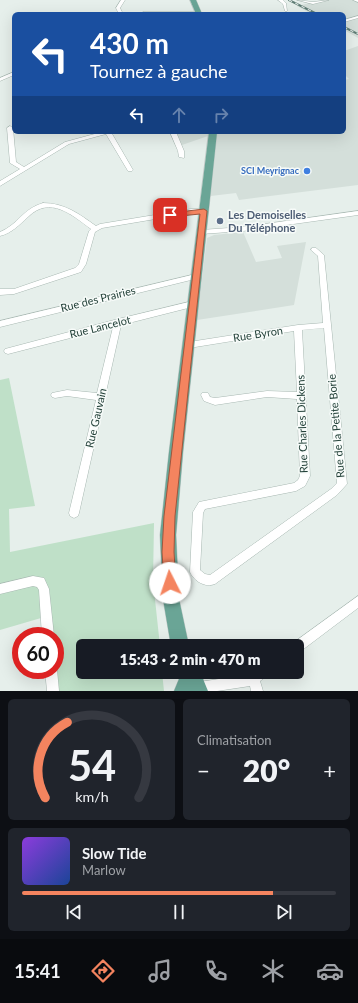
<!DOCTYPE html>
<html lang="fr">
<meta charset="utf-8">
<style>
:root{--surface:#171b24;--page:#20242c;--text:#f1f3f6;--muted:#9ea1a6;--line:#363941;--accent:#f4845f}
body{margin:0;font-family:Lato,sans-serif;background:var(--page);color:var(--text);height:100vh;display:flex;flex-direction:column;font-size:15px;white-space:nowrap}
*{box-sizing:border-box;margin:0}
p{font-size:13px;color:var(--muted)}
.icon{flex:none;width:22px;height:22px;fill:none;stroke:currentColor;stroke-width:2;stroke-linecap:round;stroke-linejoin:round}
.map{position:relative;height:691px;overflow:hidden}
.details{display:flex;flex-direction:column;gap:8px;padding:8px;background:#0d0f14;flex:1}
.details>*{flex:none}
.banner{position:absolute;left:12px;top:12px;width:334px;height:122px;border-radius:6px;box-shadow:0 4px 16px #0002;background:#1a4fa0;color:#fff;overflow:hidden}
.speed{position:absolute;left:12px;top:627px;display:flex;gap:8px;font-size:20px;font-weight:700;text-align:center}
.speed>*{display:grid;place-content:center;width:52px;height:52px;border-radius:50%;background:var(--surface);box-shadow:0 4px 16px #0002;line-height:1}
.speed .limit{border:6px solid #d22;background:#fff;color:#111}
.pin{position:absolute;display:grid;place-items:center;width:34px;height:34px;color:#fff;margin:-17px;border-radius:8px;box-shadow:0 2px 6px #0006}
.me{position:absolute;width:44px;margin:-22px;rotate:356deg;stroke-linejoin:round;filter:drop-shadow(0 0 3px #0008)}
.turn{display:flex;align-items:center;gap:14px;height:84px;padding:0 12px;font-size:18px}
.turn .icon{width:52px;height:52px;stroke-width:2.5}
.turn b{display:block;font-size:28px;line-height:34px}
.lanes{display:flex;align-items:center;height:38px;padding:0 12px;background:#0003;justify-content:center;gap:20px;direction:ltr}
.lanes .off{opacity:.35}
.big{font-size:30px;font-weight:800;line-height:1.1}
.details .widget{flex:1;display:flex;flex-direction:column;justify-content:center;gap:6px;min-width:0;padding:0 14px;border-radius:6px;background:var(--page)}
.details .dial{align-items:center;gap:0}
.dial svg{height:104px;overflow:visible;fill:none;stroke:var(--line);stroke-width:7;stroke-linecap:round;text-anchor:middle}
.dial text{fill:var(--text);stroke:none}
.song{display:flex;align-items:center;gap:12px}
.cover{width:48px;height:48px;border-radius:6px;background:linear-gradient(135deg,hsl(270 70% 55%),hsl(220 70% 35%))}
.played{height:4px;border-radius:2px;background:linear-gradient(90deg,var(--accent) 80%,var(--line) 80%)}
.keys{display:flex;justify-content:space-around;direction:ltr}
.heat{display:flex;justify-content:space-between;align-items:center;font-size:22px;direction:ltr}
.details .tiles{flex:1;display:grid;gap:8px;grid-template-columns:1fr 1fr}
.widget:last-child{grid-column:span 2}
.trip{position:absolute;left:76px;top:639px;width:228px;height:40px;border-radius:6px;background:var(--surface);box-shadow:0 4px 16px #0002;font-weight:800;line-height:40px;text-align:center}
.menu{display:flex;height:64px;justify-content:space-around;align-items:center;background:#090b0e;color:var(--muted)}
.menu .icon{width:28px;height:28px}
.menu .current{color:var(--accent)}
.menu b{font-size:18px;color:var(--text)}
.map>svg:first-child{display:block}
</style>
<div class="map">
<svg width="358" height="691" viewBox="0 0 358 691">
<rect width="100%" height="100%" fill="#e6efeb"/>
<!-- built -->
<g fill="#d4dfda">
<polygon points="322,0 358,0 358,38 344,30 344,14 312,14 297,6"/>
<polygon points="358,46 358,185 239,200 236,193 202,197 208,136 182,145 176,132 344,132 344,80 349,79 344,74 344,51"/>
<polygon points="243,232 256,262 282,258 277,246 306,242 294,305 197,320 207,238 214,235"/>
</g>
<!-- green -->
<polygon fill="#bfe0c8" points="9,378 35,506 9,509 10,552 154,523 153,581 160,646 83,646 83,672 162,672 164,691 49,691 55,670 55,636 43,636 41,618 0,630 0,380"/>
<g fill="none" stroke-linecap="round" stroke-linejoin="round">
<!-- street casing -->
<g stroke="#a8b8b2" stroke-width="1">
<g id="street">
<polygon points="121,0 125,0 120,8 123,14 119,14 116,8"/>
<polygon points="278,0 283,0 286,3 287,11 285,11 283,4"/>
<polygon points="297,0 313,2 329,0 313,4"/>
<polygon points="353,0 358,0 358,2"/>
<polygon points="144,12 199,12 201,13 143,14 143,12"/>
<polygon points="358,16 358,18 344,22 344,20"/>
<polygon points="14,72 14,75 0,81 0,78"/>
<polygon points="10,126 13,128 16,162 24,167 65,142 102,132 111,132 133,170 132,171 128,171 106,134 69,144 0,186 0,181 20,169 10,163 7,128"/>
<polygon points="170,132 176,132 184,151 184,158 179,157 178,151"/>
<path d="M43,203C65,203 79,214 96,226L100,224L191,209H204L207,211L204,213H191L102,228L95,232L86,264L81,272L14,294L0,295V289H14L75,268L79,264L89,231L91,229C72,215 50,195 28,217C19,225 12,233 0,236V232C19,224 22,209 43,203Z"/>
<polygon points="358,211 358,215 243,231 201,234 198,232 201,230 243,227"/>
<path d="M312,248H316L324,255L347,484L337,495L215,584C205,588 194,581 190,572L193,512L199,502L294,483L298,480L300,476L297,399L267,397L215,405L204,401L201,395L202,393H208L210,397L215,398L267,391L297,392L294,331L189,348L185,345L189,342L298,325L323,323L318,256L311,250ZM324,328L337,483L331,489L210,575L205,574L200,570L203,513L205,509L296,491L305,486L310,476L302,330Z"/>
<polygon points="196,274 200,276 199,278 0,327 0,321"/>
<polygon points="193,301 197,304 196,306 121,325 79,513 78,516 74,518 70,516 69,513 96,400 67,396 55,398 52,397 51,395 52,393 67,390 97,393 113,327 8,354 5,353 4,351 5,349 118,319"/>
<polygon points="33,576 44,578 49,589 54,636 42,636 39,590 37,587 33,586 0,594 0,584"/>
<polygon points="358,596 358,608 301,651 297,653 297,646 292,646 293,643"/>
<polygon points="55,666 57,670 59,691 47,691 45,670 55,670"/>
<polygon points="253,672 269,672 267,676 260,681 263,691 251,691 250,686 217,691 194,691 193,688 195,684 199,682 252,674"/>
</g>
</g>
<!-- primary casing -->
<g stroke="#c2cac8" stroke-width="1">
<g id="primary">
<polygon points="190,0 196,0 202,14 196,14"/>
<polygon points="209,132 217,132 183,452 176,535 179,599 189,646 171,646 163,599 160,535 169,452"/>
<polygon points="191,673 203,679 208,691 174,691 179,679"/>
</g>
</g>
<!-- street -->
<use href="#street" fill="#fff" fill-rule="evenodd"/>
<!-- primary -->
<use href="#primary" fill="#6aa596" fill-rule="evenodd"/>
<!-- rail casing -->
<g stroke="#5f7d75" stroke-width="2">
<g id="rail">
<polyline points="289,0 317,14"/>
<polyline points="344,27 358,34"/>
</g>
</g>
<!-- rail -->
<use href="#rail" stroke="#f7fbf9" stroke-width="1" stroke-dasharray="3.5" stroke-linecap="butt"/>
</g>
<!-- route -->
<polygon fill="#f4845f" stroke="#9f563e" points="204,209 207,211 175,516 174,552 176,583 175,587 170,589 166,587 164,583 162,552 164,516 200,214 170,217 166,215 170,213"/>
<!-- markers -->
<circle fill="#3f7fe0" stroke="#f7fbf9" stroke-width="1.5" cx="307" cy="171" r="4"/>
<circle fill="#5c6f8a" stroke="#f7fbf9" stroke-width="1.5" cx="220" cy="221" r="4"/>
<g text-anchor="middle" stroke-width="3" stroke-linejoin="round" paint-order="stroke">
<!-- far-shop labels -->
<g font-size="9" font-weight="bold" fill="#366cbe" stroke="#f7fbf9" text-anchor="end">
<text x="299" y="174">SCI Meyrignac</text>
</g>
<!-- service labels -->
<g font-size="11" font-weight="bold" fill="#4e5e75" stroke="#f7fbf9" text-anchor="start">
<text x="228" y="219">Les Demoiselles<tspan x="228" dy="13">Du Téléphone</tspan></text>
</g>
<!-- street labels -->
<g font-size="11" fill="#24423a" stroke="#f7fbf9">
<text transform="translate(98 299) rotate(-14)" y="4">Rue des Prairies</text>
<text transform="translate(100 327) rotate(-14)" y="4">Rue Lancelot</text>
<text transform="translate(258 334) rotate(-9)" y="4">Rue Byron</text>
<text transform="translate(96 418) rotate(-77)" y="4">Rue Gauvain</text>
<text transform="translate(302 424) rotate(-92)" y="4">Rue Charles Dickens</text>
<text transform="translate(336 426) rotate(-95)" y="4">Rue de la Petite Borie</text>
</g>
</g>
</svg>
<div class="speed"><div class="limit">60</div></div>
<div class="pin" style="left:170px;top:215px;background:#d93025"><svg class="icon" aria-label="arrive" viewBox="0 0 24 24"><path d="M6 21V4h12l-3 4 3 4H6"/></svg></div>
<svg class="me" style="left:170px;top:583px" viewBox="-20 -20 40 40"><circle r="19" fill="#fff"/><path d="M0-13L10 11 0 6-10 11z" fill="#f4845f"/></svg>
<div class="trip">15:43 · 2 min · 470 m</div>
<div class="banner">
<div class="turn"><svg class="icon" aria-label="left" viewBox="0 0 24 24"><path d="M17 20v-9H6M10 6l-5 5 5 5"/></svg><div><b>430 m</b>Tournez à gauche</div></div>
<div class="lanes"><svg class="icon" aria-label="left" viewBox="0 0 24 24"><path d="M17 20v-9H6M10 6l-5 5 5 5"/></svg><svg class="icon off" aria-label="ahead" viewBox="0 0 24 24"><path d="M12 20V5M6 11l6-6 6 6"/></svg><svg class="icon off" aria-label="right" viewBox="0 0 24 24"><path d="M7 20v-9h11M14 6l5 5-5 5"/></svg></div>
</div>
</div>
<section class="details">
<div class="tiles">
<div class="widget dial"><svg viewBox="0 0 100 80">
<path d="M14 69A42 42 0 1 1 86 69"/>
<path d="M14 69A42 42 0 0 1 31 11" stroke="#f4845f"/>
<text x="50" y="56" font-size="32" font-weight="700">54</text>
<text x="50" y="72" font-size="11">km/h</text>
</svg></div>
<div class="widget"><p>Climatisation</p>
<div class="heat"><a>−</a><b class="big">20°</b><a>+</a></div>
</div>
<div class="widget">
<div class="song"><i class="cover"></i><div><b>Slow Tide</b><p>Marlow</p></div></div>
<div class="played"></div>
<div class="keys"><svg class="icon" aria-label="previous" viewBox="0 0 24 24"><path d="M18 5L8 12l10 7zM5 5v14"/></svg><svg class="icon" aria-label="pause" viewBox="0 0 24 24"><path d="M8 5v14M16 5v14"/></svg><svg class="icon" aria-label="next" viewBox="0 0 24 24"><path d="M6 5l10 7-10 7zM19 5v14"/></svg></div>
</div>
</div>
</section>
<nav class="menu">
<b>15:41</b>
<svg class="icon current" aria-label="directions" viewBox="0 0 24 24"><path d="M12 3l9 9-9 9-9-9zM9 14v-3h6M13 9l2 2-2 2"/></svg>
<svg class="icon" aria-label="music" viewBox="0 0 24 24"><path d="M9 18V5l10-2v13"/><circle cx="6" cy="18" r="3"/><circle cx="16" cy="16" r="3"/></svg>
<svg class="icon" aria-label="phone" viewBox="0 0 24 24"><path d="M5 4h4l2 5-3 2q2 4 5 5l2-3 5 2v4C11 20 4 13 5 4z"/></svg>
<svg class="icon" aria-label="climate" viewBox="0 0 24 24"><path d="M12 3v18M4 7l16 10M4 17L20 7"/></svg>
<svg class="icon" aria-label="car" viewBox="0 0 24 24"><path d="M5 17H2v-5l4-1 3-4h7l3 4 3 1v5h-3M9 17h6M6 11h13"/><circle cx="7" cy="17" r="2"/><circle cx="17" cy="17" r="2"/></svg>
</nav>
